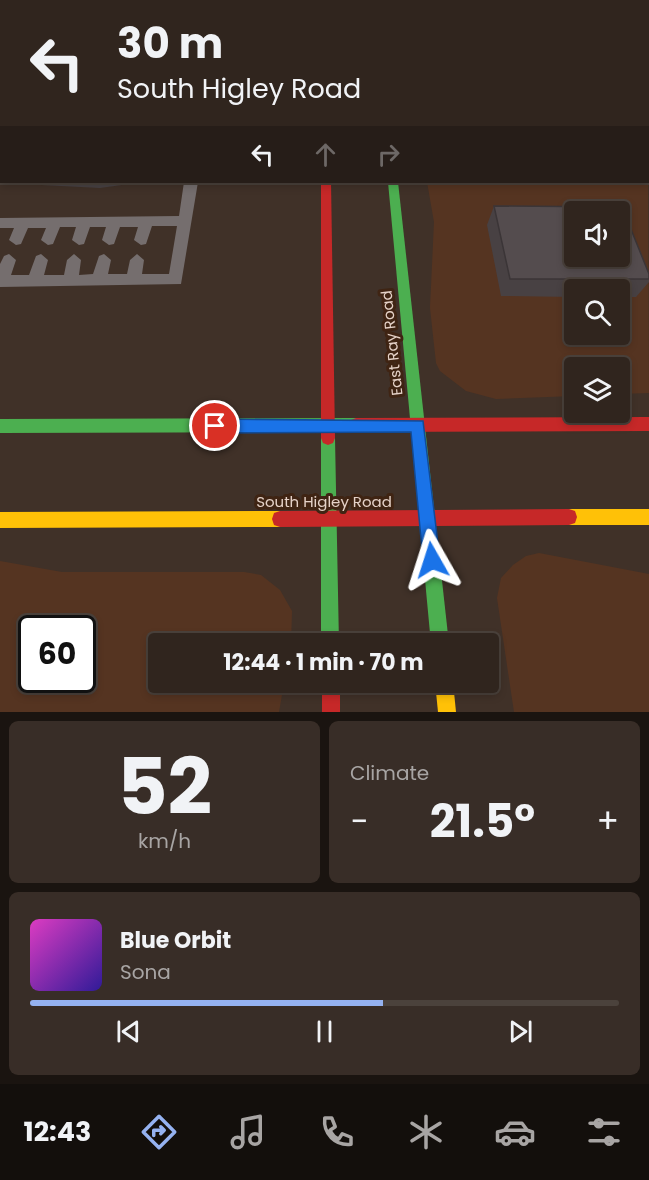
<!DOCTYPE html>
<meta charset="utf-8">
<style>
:root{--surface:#30251e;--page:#382d27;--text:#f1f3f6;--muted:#a8a5a4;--line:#4b423c;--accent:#95b2f1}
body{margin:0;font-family:Poppins,sans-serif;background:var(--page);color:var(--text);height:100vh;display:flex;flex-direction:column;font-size:22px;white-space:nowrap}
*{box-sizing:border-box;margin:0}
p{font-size:20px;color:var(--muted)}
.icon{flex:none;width:33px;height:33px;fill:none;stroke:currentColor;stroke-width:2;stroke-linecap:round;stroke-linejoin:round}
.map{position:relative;height:712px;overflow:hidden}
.details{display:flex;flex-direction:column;gap:9px;padding:9px;background:#1a1410;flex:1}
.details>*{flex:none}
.hud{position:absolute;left:0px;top:0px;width:650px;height:183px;box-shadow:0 3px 9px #0003,0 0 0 2px var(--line);background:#30251e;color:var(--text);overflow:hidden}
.fabs{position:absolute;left:564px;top:201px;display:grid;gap:12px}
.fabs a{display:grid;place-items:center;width:66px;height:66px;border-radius:6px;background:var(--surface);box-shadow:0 3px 9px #0003,0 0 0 2px var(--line);font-size:30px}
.speed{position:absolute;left:18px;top:615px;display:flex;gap:12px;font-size:30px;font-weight:700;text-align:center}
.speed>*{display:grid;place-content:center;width:78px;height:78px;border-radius:50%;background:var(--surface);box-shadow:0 3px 9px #0003,0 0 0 2px var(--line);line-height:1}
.speed .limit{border:3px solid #111;border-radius:9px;background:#fff;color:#111}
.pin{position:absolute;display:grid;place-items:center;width:51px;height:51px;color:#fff;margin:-26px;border:3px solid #fff;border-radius:50%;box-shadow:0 2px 6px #0007}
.me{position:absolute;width:66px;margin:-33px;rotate:354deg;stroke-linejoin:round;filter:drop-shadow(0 0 4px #0008)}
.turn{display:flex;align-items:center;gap:21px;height:126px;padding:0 18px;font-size:27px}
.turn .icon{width:78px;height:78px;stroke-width:2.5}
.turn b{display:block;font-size:42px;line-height:51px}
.lanes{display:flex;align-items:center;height:57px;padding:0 18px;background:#0003;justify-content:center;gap:30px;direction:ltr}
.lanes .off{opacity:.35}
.big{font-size:45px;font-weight:700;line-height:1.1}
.details .widget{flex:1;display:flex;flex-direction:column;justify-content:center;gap:9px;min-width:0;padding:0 21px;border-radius:9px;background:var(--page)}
.details .dial{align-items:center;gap:0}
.dial b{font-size:78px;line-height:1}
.song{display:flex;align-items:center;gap:18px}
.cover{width:72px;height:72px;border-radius:9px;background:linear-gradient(135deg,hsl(310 70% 55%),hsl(250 70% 35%))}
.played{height:6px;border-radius:3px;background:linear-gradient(90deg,var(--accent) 60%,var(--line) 60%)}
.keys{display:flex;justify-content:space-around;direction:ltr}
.heat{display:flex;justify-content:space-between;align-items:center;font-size:33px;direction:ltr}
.details .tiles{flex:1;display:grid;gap:9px;grid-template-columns:1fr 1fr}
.widget:last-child{grid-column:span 2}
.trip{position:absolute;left:148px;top:633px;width:351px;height:60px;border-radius:6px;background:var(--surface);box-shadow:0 3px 9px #0003,0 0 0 2px var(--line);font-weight:700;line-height:60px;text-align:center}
.tab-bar{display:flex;height:96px;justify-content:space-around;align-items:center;background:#130f0c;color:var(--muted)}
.tab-bar .icon{width:42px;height:42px}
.tab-bar .on{color:var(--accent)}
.tab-bar b{font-size:27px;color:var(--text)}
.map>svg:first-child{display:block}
</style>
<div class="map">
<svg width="649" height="712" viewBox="0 0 649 712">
<rect width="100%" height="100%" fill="#403128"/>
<!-- built -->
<g fill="#553421" fill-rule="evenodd">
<path d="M648,141L649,393L620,394V368H574V396L496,399L466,391L440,371L436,363L430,308L434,222L427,182H648ZM574,212H620V256H574ZM574,290H620V334H574Z"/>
<polygon points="539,553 649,574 649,712 514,712 497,598 501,578 513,565 526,556"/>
<path d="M0,561L62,572H244L261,575L280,590L292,611L291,643L159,644V682L284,683L279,712H0ZM32,628H82V680H32Z"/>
</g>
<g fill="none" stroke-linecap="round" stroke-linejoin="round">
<!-- lane -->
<g fill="#756e6e" fill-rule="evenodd">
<polygon points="65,0 75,0 64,2"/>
<rect x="228" y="0" width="10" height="2"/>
<rect x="0" y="87" width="2" height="8"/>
<rect x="0" y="122" width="2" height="8"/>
<polygon points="184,182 198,182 181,284 0,287 0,264 4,256 9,254 16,260 11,275 29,275 36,256 41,254 48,260 44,275 64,275 67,260 74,254 81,260 79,275 93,274 99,256 104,254 111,260 108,274 127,274 130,260 137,254 144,260 142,274 169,274 177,226 152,226 146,244 141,245 134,240 138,227 120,227 114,244 109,245 102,240 106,227 90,227 84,244 79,245 72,240 76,227 60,227 53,244 48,245 41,240 46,228 28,228 21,244 16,245 9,240 14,228 0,228 0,218 179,216"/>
</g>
<!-- fast -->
<g fill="#4caf50" fill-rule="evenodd">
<rect x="354" y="0" width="8" height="2"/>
<polygon points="388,182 398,182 449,644 431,644"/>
<polygon points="356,418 361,420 363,425 361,430 330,432 335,438 339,644 321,644 321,438 326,432 0,433 0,419"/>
</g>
<!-- slow -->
<g fill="#ffc107" fill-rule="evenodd">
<polygon points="310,0 318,0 319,2 311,2"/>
<polygon points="569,509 649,509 649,525 569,525 563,523 561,517 563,511"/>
<polygon points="280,511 286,513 288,519 286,525 280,527 0,528 0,512"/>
<polygon points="435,682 453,682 456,712 438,712"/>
</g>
<!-- jam -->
<g fill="#c62828" fill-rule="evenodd">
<polygon points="321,182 331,182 335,438 333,443 328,445 323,443 321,438"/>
<polygon points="649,417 649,431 356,432 351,430 349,425 351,420 356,418"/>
<polygon points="569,509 575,511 577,517 575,523 569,525 280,527 274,525 272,519 274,513 280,511"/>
<rect x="322" y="682" width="18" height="30"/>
</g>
</g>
<!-- wall -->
<g fill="#484143">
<polygon points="648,18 649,18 649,90 648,89"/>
<polygon points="21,182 136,182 136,183 100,188 22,184"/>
<polygon points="494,206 649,274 649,282 636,297 620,297 620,290 574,290 574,297 501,296 487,225"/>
</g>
<!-- shaded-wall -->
<g fill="#3b3537">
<polygon points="14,0 39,0 38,2 14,2"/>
<polygon points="2,23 2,63 0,60 0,26"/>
</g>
<!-- building -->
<g fill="#544c4e" stroke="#3b3537" stroke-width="1.5" fill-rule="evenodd">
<polygon points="0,0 14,0 14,2 2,2 2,23 0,26"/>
<polygon points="522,0 603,0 604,2 526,2"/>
<rect x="648" y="18" width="1" height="40"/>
<path d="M494,206L622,207L649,274V279H510ZM574,212H620V256H574Z"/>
</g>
<!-- route -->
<polygon fill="#1a73e8" stroke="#114b97" stroke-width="1.5" points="215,419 423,421 440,560 438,566 432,568 426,566 423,560 411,432 215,433 208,426"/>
<g text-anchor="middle" stroke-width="6" stroke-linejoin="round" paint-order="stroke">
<!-- street labels -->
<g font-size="15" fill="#e5d2c8" stroke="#3f2413">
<text transform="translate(392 343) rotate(-96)" y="5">East Ray Road</text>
<text x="324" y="507">South Higley Road</text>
</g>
</g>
</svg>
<div class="fabs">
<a><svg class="icon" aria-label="sound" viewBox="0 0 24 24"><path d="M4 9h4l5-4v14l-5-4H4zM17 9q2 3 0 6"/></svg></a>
<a><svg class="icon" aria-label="search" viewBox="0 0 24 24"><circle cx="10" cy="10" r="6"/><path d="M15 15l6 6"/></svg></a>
<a><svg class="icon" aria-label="layers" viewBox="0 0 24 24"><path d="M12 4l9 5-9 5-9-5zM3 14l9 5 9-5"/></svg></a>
</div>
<div class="speed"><div class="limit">60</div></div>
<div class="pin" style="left:215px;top:426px;background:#d93025"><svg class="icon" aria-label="arrive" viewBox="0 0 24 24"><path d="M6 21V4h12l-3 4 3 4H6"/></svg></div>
<svg class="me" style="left:432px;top:560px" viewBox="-20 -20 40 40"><path d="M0-17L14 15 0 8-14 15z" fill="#1a73e8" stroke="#fff" stroke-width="4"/></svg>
<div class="trip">12:44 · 1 min · 70 m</div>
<div class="hud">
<div class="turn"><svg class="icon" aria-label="left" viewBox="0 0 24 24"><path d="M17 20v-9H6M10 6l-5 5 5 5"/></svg><div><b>30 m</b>South Higley Road</div></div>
<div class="lanes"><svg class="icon" aria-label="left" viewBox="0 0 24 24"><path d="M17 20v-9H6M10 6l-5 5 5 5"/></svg><svg class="icon off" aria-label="ahead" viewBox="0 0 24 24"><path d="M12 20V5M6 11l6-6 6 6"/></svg><svg class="icon off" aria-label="right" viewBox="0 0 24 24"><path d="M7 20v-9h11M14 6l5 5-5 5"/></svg></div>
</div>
</div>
<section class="details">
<div class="tiles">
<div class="widget dial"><b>52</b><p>km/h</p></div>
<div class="widget"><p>Climate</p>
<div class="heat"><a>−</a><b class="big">21.5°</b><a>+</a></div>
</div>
<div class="widget">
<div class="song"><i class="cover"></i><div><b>Blue Orbit</b><p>Sona</p></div></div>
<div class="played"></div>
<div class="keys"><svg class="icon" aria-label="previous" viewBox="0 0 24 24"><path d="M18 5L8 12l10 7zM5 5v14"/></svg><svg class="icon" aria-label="pause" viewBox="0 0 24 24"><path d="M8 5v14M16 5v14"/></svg><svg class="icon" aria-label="next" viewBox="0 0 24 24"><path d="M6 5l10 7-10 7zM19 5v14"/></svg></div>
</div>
</div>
</section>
<nav class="tab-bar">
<b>12:43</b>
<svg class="icon on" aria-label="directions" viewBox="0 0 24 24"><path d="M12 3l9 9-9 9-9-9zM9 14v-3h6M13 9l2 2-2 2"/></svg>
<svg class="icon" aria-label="music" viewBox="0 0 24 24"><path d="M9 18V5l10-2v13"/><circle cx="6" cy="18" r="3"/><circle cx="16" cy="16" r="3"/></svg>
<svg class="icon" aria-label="phone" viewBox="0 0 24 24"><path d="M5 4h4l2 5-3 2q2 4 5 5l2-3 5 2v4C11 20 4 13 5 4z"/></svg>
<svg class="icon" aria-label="climate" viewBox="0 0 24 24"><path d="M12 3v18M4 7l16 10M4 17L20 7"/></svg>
<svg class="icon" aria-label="car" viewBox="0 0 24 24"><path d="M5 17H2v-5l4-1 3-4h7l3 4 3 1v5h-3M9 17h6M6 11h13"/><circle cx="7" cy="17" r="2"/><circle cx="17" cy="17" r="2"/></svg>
<svg class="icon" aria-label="filters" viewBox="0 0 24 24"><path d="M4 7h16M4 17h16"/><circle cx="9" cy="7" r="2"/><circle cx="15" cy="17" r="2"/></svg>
</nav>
